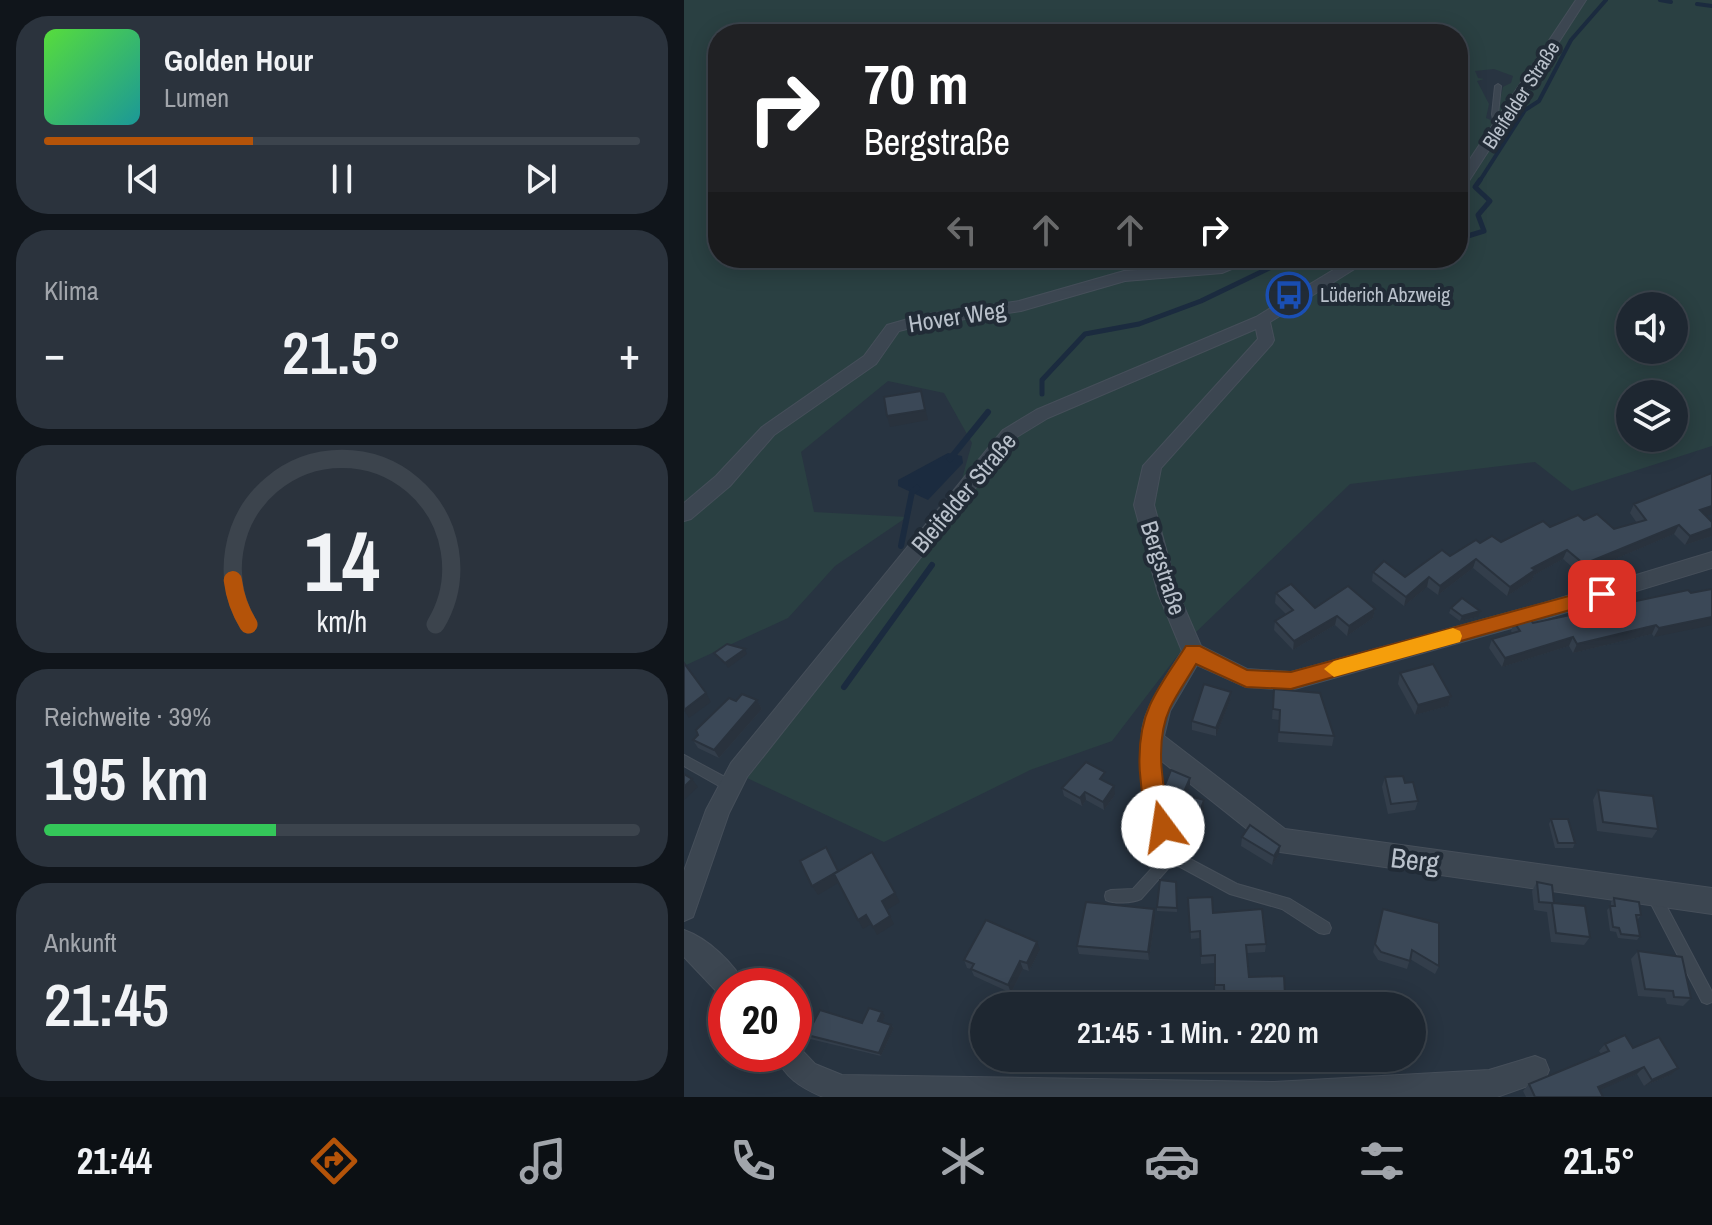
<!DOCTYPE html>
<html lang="de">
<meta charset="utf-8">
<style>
:root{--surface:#1e2731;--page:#2b333d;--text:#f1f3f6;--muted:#a1a5ab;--line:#3c444d;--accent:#b45309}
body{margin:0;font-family:"Archivo Narrow",sans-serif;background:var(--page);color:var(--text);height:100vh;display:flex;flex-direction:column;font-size:30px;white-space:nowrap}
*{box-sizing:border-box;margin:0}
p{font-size:26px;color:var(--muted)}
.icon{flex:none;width:44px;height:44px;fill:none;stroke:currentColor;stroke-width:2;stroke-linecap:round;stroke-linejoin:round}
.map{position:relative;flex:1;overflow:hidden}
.drawer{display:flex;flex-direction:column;gap:16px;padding:16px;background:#10151b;width:684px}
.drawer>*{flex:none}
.banner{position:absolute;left:24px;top:24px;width:760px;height:244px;border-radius:32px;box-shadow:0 4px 20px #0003,0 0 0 2px var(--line);background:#202124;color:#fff;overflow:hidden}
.fabs{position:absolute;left:932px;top:292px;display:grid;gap:16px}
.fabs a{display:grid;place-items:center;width:72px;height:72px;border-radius:50%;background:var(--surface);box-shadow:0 4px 20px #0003,0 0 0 2px var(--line);font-size:40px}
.speed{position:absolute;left:24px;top:968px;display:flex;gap:16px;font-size:40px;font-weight:700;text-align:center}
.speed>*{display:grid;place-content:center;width:104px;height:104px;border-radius:50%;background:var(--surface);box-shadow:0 4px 20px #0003,0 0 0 2px var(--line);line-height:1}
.speed .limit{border:12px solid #d22;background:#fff;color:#111}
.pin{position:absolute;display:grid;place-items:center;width:68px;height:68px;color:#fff;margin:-34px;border-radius:16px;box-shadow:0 4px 12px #0006}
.me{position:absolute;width:88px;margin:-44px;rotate:346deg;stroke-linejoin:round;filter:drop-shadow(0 0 6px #0008)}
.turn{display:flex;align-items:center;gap:28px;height:168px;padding:0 24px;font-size:36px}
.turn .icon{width:104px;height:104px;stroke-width:2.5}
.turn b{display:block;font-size:56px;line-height:68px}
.lanes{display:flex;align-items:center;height:76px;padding:0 24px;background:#0003;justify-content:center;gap:40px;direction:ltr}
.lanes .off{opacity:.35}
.big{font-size:60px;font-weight:600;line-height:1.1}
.drawer .card{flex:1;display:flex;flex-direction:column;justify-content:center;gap:12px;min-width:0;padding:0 28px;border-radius:32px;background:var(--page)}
.drawer .dial{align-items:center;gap:0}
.dial svg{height:208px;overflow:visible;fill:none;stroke:var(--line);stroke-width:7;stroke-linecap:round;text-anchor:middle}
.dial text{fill:var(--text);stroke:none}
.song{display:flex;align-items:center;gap:24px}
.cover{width:96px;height:96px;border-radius:12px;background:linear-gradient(135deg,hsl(110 70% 55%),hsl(180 70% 35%))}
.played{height:8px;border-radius:4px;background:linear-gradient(90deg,var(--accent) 35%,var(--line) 35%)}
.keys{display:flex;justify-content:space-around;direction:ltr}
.heat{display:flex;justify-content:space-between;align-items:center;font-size:44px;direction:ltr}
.charge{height:12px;border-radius:6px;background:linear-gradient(90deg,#34c759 39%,var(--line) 0)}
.trip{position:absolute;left:286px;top:992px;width:456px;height:80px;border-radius:40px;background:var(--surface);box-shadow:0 4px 20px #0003,0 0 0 2px var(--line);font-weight:600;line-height:80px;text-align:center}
.tabs{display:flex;height:128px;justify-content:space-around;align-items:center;background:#0c1014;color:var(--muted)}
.tabs .icon{width:56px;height:56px}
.tabs .on{color:var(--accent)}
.tabs b{font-size:36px;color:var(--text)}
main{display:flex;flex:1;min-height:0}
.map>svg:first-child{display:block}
</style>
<main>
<section class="drawer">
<div class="card">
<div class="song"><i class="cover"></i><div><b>Golden Hour</b><p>Lumen</p></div></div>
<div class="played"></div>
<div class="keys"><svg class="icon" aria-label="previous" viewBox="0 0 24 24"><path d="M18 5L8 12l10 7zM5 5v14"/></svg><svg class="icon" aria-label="pause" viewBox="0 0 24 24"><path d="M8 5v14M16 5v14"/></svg><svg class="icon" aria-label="next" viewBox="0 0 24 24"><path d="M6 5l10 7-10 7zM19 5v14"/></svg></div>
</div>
<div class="card"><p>Klima</p>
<div class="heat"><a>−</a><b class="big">21.5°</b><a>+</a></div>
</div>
<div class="card dial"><svg viewBox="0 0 100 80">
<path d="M14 69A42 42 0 1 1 86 69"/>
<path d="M14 69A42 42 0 0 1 8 52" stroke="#b45309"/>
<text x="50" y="56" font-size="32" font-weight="700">14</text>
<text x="50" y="72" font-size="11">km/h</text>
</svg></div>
<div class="card"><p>Reichweite · 39%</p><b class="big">195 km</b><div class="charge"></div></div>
<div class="card"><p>Ankunft</p><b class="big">21:45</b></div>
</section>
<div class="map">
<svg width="1028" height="1097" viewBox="0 0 1028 1097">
<rect width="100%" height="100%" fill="#283441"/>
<!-- green -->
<path fill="#2a4042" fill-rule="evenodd" d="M0,0H1028V446L888,491L851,462L666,484L510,634L428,741L346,770L200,842L63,778L271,504L288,443L260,393L204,381L117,452L130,512L223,517L151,566L104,618L0,666ZM34,34H774V258H34ZM810,69L829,76L827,83L819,87L811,122L802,118L805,104L793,81L800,79L794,78L791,71ZM946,306H990V350H946ZM946,394H990V438H946Z"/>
<!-- water -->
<polygon fill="#1b2b3f" points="264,453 278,456 279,463 244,500 214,486 214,480"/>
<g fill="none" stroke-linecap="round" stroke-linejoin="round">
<!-- stream-far2 -->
<g stroke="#1b2b3f" stroke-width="4">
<polyline points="976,0 987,2"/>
<polyline points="1013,4 1028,6"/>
<polyline points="795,182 841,110 855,101 887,40 922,0"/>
</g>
<!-- stream-far1 -->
<g stroke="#1b2b3f" stroke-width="5">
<polyline points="774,239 800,231 794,215 806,201 791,187 796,180"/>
<polyline points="703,261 713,258"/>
<polyline points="358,394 358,380 401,334 455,324 517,301 606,258"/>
</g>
<!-- stream -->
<g stroke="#1b2b3f" stroke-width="6">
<polyline points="266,459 304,412"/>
<polyline points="217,546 228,492 233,488"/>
<polyline points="160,687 248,565"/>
</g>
<!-- lane casing -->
<g stroke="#464f5a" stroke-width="2">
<g id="lane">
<polygon points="814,84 817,86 814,114 817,130 814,132 811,130 808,114 811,86"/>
<path d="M468,738L472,739L474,743L475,799L493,852L553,884L606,899L645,923L647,928L645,933L640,934L635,933L598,909L546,894L489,863L457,899C448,903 431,904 422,900L421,896L422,892L427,890L449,889L481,854L463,799L462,743L464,739Z"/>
<polygon points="0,755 50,782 52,786 50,790 46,791 42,790 0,766"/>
<polygon points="970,890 975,892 1028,992 1028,1002 1023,1004 1018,1002 965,900 964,896 965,892"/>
</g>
</g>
<!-- street casing -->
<g stroke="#464f5a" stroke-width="2">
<g id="street">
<polygon points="892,0 902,0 781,187 774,191 774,177"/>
<polygon points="552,258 574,258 538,273 441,281 337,311 239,325 215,331 192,364 90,435 46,486 7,519 0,521 0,503 32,476 78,427 180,356 203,325 238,315 335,301 440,271 536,264"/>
<path d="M669,258H688L586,322L590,340L588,344L477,468L470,505L494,593L517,646L563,669L607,672L860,603L1028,552V568L860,619L607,690L562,687L513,665L486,711L480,736L601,829L1028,888V914L596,852L587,848L460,747C448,722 485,673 498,651L474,593L450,505L459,466L574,339L572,329L364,418L331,438L63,777L45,813L9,917L0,921V871L22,810L47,763L319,430L352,410L572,317Z"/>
<path d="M0,930C23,938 51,963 61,986H42V998L37,996L0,957Z"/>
<path d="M110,1042L131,1064L158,1075L590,1082L805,1070L851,1056L861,1060L865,1070L861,1080L813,1097H139C116,1087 101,1078 91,1054H110Z"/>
</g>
</g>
<!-- lane -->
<use href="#lane" fill="#3c4651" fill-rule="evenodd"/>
<!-- street -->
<use href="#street" fill="#3c4651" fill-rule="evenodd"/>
</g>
<!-- wall -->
<g fill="#333e4b">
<polygon points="950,504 1022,516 1028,536 1001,545 990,534 896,574 879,559 850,575 848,580 823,596 789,568 754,595 743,587 720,606 688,581 689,572 721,577 796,543 817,542 866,527 900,520 930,529 953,523 946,513"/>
<polygon points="1004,590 970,637 968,634 889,653 885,646 818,667 805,648 808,639 828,633 827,631 830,622 849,623"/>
<polygon points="592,593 631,608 691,609 689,618 663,636 651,625 609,650 590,630 591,621 602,614 591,603"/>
<polygon points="767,608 794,617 776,621 765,613"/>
<polygon points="716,673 767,696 764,706 731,715 714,684"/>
<polygon points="590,689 650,736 648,746 594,742 595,720 588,719"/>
<polygon points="547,692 546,701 532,736 508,730 508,721"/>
<polygon points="73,700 78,709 35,758 14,748 9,740 52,701"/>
<polygon points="701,777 721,783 734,801 731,810 704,814 698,787"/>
<polygon points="506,778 506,787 503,795 520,810 514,826 486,817 486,809 481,807 479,801 478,792"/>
<polygon points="422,781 431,795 420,810 402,800 398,806 380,796 378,788"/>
<polygon points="914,790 974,829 968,838 913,831 909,800"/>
<polygon points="867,819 891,843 889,848 871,848 865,824"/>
<polygon points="558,837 595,855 588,865 557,846"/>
<polygon points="492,882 493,912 473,911 473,907"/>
<polygon points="853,882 870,903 906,937 900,945 867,942 863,912 850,910 848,891"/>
<polygon points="504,898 582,944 581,952 563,953 565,977 601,995 600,1002 595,1002 596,1006 540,1006 540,992 531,992 531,963 517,964 516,938 507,939"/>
<polygon points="930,898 957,915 954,919 953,919 956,936 953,940 934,938 932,932 926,931 923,910 927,906 927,902"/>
<polygon points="699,909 755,966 751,974 726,959 723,969 694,960 689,952"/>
<polygon points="471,918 465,960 395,954 393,946"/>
<polygon points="356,950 345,971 339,969 327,993 290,976 287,969 283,968 280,960"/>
<polygon points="954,951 1007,998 999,1006 983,1004 981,998 954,996 947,959"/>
<polygon points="201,1016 198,1022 207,1025 210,1028 197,1056 126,1039 123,1035 178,1023"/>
<polygon points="921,1044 949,1048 987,1075 960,1086 953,1074 915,1090 919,1097 842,1097 839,1091 845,1084 917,1054 915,1051"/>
</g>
<!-- shaded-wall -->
<g fill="#29323d">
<polygon points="237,391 244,420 206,427 203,416"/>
<polygon points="1028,506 1028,514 1011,520 1016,510"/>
<polygon points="995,525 990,534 896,574 900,564"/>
<polygon points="1028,528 1028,536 1001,545 1006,536"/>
<polygon points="883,550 879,559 850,575 848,580 823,596 826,587 848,568"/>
<polygon points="792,559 789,568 754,595 756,586"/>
<polygon points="745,577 743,587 720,606 722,597"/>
<polygon points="691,609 689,618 663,636 665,626"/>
<polygon points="796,611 794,617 776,621 778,616"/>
<polygon points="653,616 651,625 609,650 610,641"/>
<polygon points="1028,617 1028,625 970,637 975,628"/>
<polygon points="972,625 968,634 889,653 893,644"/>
<polygon points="889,637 885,646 818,667 821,658"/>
<polygon points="61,649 63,654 44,668 41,663"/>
<polygon points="547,692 546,701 532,736 532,728"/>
<polygon points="22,693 27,702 5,718 0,710"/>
<polygon points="767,696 764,706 731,715 734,705"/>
<polygon points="73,700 78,709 35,758 30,750"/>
<polygon points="506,778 506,787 500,804 499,794"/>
<polygon points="8,779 14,787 0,800 0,787"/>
<polygon points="430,786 431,795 420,810 419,802"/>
<polygon points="401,792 402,800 398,806 396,798"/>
<polygon points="520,800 520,810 514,826 514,817"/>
<polygon points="596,846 595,855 588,865 590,856"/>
<polygon points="154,871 159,880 134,895 128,886"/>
<polygon points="211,893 216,902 203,910 198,901"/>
<polygon points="470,909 471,918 465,960 464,952"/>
<polygon points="182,915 187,924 179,929 174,920"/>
<polygon points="206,916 210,924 193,935 189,927"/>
<polygon points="353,942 356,950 345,971 343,963"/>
<polygon points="336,961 339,969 327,993 324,985"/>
<polygon points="198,1012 201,1016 197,1025 194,1021"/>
<polygon points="207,1025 210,1028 197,1056 195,1053"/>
<polygon points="960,1067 953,1074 907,1094 914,1087"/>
<polygon points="994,1068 987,1075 960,1086 968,1080"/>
</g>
<!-- building -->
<g fill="#3b4857" stroke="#29323d" stroke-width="2">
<polygon points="237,391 241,410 203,416 200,397"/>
<polygon points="1028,473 1028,506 1016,510 1028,522 1028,528 1006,536 995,525 900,564 883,550 848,568 851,570 826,587 792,559 756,586 745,577 722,597 689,572 700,561 721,577 758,550 766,556 792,540 796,543 808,536 817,542 859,521 866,527 894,515 900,520 913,514 930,529 962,520 950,504"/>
<polygon points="607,584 631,608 664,586 691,609 665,626 653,616 610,641 591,621 609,610 592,593"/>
<polygon points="1028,589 1028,617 975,628 972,625 893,644 889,637 821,658 808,639 836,631 830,622 845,618 849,623 1004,590 1007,593"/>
<polygon points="778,598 796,611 778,616 767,608"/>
<polygon points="43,644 61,649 41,663 30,653"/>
<polygon points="0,663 22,693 0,710"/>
<polygon points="749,664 767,696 734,705 716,673"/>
<polygon points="520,684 547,692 532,728 508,721"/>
<polygon points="590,689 636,693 650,736 595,732 596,710 589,709"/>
<polygon points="58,694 73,700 30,750 9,740 14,735 12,730 45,698 52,701"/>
<polygon points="402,762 421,772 416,779 430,786 419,802 401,792 396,798 378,788"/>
<polygon points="487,770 506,778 499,794 520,800 514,817 486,808 488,800 481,798 478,792"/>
<polygon points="0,774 8,779 0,787"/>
<polygon points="719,776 721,783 729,782 734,801 707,804 701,777"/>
<polygon points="914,790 969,796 974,829 919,822"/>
<polygon points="867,819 884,819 891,843 874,843"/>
<polygon points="566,825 596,846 590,856 558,837"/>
<polygon points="142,847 154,871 128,886 116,861"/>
<polygon points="188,852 211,893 198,901 206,916 189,927 182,915 174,920 150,874"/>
<polygon points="476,880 492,882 493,908 473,907"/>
<polygon points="853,882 868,885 870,903 901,906 906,937 872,933 868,903 855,902"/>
<polygon points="528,897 529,913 578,909 582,944 562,945 565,977 600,976 601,995 595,995 596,1006 541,1006 540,985 531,985 531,955 517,956 516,931 506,932 504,898"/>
<polygon points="930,898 955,902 957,915 952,915 956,936 937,934 935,928 929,927 926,906 931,906"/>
<polygon points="402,902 470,909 464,952 393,946"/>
<polygon points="699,909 755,923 755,966 728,950 726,961 697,952 691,944"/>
<polygon points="302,920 353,942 343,963 336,961 324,985 287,969 290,964 280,960"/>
<polygon points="954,951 998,957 1007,998 990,997 989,991 961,989"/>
<polygon points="185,1008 198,1012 194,1021 207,1025 195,1053 123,1035 136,1010 178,1023"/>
<polygon points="941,1035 949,1048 975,1037 994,1068 968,1080 960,1067 914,1087 919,1097 851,1097 845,1084 925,1051 921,1044"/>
</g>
<!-- route -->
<path fill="#b45309" stroke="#753606" stroke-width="2" d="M918,587L925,589V599L607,689L562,687L512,664C504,678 493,693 486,708C470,742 478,793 490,827L487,835L479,838L471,835C454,799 449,742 466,705C475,685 490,665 502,646H516L563,670L607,672Z"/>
<!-- slow -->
<polygon fill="#f59e0b" points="769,628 776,631 778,636 776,642 650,677 640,669 650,661"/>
<!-- icons -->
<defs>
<g id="bus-ring" transform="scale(2.3)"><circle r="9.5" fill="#212b36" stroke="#1a4fb4" stroke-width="1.5"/><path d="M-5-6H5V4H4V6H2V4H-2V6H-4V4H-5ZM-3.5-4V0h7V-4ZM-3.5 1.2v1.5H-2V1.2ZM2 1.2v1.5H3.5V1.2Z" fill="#1a4fb4"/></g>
</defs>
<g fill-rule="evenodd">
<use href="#bus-ring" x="605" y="295"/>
</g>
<g text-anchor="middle" stroke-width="8" stroke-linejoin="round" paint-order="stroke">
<!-- far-street labels -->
<g font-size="20" fill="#b9c1cb" stroke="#212b36">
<text transform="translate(837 95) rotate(-57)" y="7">Bleifelder Straße</text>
</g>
<!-- far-poi labels -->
<g font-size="20" fill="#b9c1cb" stroke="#212b36" text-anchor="start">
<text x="636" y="302">Lüderich Abzweig</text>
</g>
<!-- street labels -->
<g font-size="24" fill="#b9c1cb" stroke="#212b36">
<text transform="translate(273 317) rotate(-9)" y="8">Hover Weg</text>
<text transform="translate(280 493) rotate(-50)" y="8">Bleifelder Straße</text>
<text transform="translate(479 568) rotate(72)" y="8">Bergstraße</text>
</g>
<!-- near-street labels -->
<g font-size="28" fill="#b9c1cb" stroke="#212b36">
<text transform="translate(731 860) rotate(7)" y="10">Berg</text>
</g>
</g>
</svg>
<div class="fabs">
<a><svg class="icon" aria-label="sound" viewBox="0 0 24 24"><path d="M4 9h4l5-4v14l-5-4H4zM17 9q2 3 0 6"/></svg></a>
<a><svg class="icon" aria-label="layers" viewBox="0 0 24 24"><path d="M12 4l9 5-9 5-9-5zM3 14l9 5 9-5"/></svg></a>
</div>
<div class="speed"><div class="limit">20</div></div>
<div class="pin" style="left:918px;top:594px;background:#d93025"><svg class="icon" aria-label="arrive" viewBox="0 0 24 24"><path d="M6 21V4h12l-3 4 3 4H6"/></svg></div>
<svg class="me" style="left:479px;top:827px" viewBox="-20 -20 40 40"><circle r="19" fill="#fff"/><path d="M0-13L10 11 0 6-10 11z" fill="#b45309"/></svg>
<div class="trip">21:45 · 1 Min. · 220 m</div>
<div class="banner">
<div class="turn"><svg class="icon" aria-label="right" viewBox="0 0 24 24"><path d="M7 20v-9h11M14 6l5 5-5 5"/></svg><div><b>70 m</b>Bergstraße</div></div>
<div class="lanes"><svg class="icon off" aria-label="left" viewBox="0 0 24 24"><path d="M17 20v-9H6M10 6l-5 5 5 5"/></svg><svg class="icon off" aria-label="ahead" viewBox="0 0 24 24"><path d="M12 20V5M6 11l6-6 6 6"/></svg><svg class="icon off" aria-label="ahead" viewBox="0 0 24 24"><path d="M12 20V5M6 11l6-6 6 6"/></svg><svg class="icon" aria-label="right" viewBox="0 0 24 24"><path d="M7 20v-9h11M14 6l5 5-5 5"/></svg></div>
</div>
</div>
</main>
<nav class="tabs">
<b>21:44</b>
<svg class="icon on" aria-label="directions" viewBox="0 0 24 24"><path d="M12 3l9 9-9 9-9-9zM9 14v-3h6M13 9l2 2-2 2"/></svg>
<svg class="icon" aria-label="music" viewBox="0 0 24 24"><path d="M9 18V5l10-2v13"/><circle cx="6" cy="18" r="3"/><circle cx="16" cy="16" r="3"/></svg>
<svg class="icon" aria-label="phone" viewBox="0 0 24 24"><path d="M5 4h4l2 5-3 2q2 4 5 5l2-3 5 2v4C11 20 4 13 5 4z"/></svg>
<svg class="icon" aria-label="climate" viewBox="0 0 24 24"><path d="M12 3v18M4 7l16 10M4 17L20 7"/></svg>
<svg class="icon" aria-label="car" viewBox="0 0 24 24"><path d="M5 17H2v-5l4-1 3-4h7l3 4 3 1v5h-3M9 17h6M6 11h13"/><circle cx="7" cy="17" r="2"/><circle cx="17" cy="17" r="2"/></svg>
<svg class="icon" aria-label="filters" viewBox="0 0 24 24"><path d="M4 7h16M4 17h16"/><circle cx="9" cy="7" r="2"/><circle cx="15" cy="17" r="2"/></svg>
<b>21.5°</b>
</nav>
